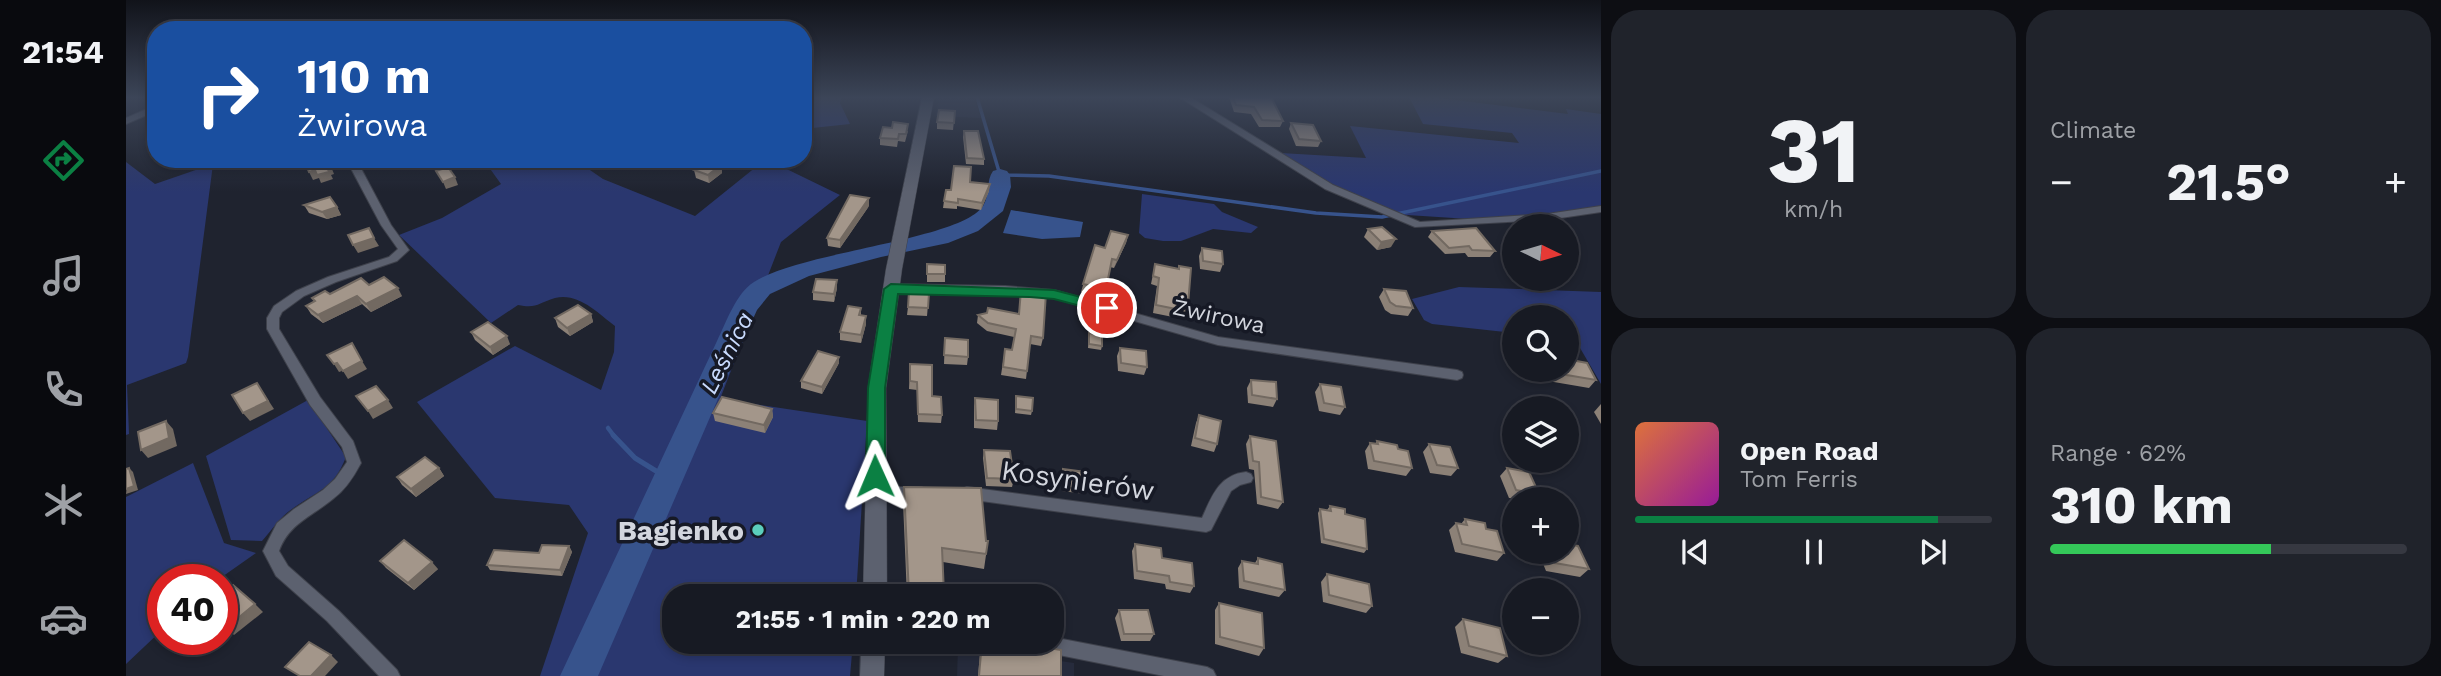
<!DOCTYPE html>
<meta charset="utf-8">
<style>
:root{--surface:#171a23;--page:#20232b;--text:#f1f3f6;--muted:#9ea1a6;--line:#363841;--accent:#0b8043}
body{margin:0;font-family:"Work Sans",sans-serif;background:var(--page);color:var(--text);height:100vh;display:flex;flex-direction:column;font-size:26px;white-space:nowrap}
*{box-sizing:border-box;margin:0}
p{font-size:23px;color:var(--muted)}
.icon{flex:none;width:38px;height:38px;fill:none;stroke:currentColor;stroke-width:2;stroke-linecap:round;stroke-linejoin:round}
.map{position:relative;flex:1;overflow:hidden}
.drawer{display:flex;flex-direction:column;gap:10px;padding:10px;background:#0d0e13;width:840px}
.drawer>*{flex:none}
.hud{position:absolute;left:21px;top:21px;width:665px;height:147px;border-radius:28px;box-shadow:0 4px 10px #0003,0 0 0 2px var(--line);background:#1a4fa0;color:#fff;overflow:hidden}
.needle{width:46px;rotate:95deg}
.fabs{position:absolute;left:1376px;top:214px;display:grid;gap:14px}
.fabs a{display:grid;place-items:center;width:77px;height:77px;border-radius:50%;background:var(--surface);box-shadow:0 4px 10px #0003,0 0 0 2px var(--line);font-size:35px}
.speed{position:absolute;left:21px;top:564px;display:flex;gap:14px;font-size:35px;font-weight:700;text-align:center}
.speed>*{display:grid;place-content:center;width:91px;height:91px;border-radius:50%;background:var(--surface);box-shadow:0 4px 10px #0003,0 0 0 2px var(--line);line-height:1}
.speed .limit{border:10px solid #d22;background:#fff;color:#111}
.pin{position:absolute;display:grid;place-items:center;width:60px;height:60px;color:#fff;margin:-30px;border:4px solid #fff;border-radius:50%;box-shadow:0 2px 7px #0007}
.me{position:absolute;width:77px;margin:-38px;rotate:359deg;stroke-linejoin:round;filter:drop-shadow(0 0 5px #0008)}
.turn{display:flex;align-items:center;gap:24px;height:147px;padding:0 35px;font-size:32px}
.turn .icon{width:91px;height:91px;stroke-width:2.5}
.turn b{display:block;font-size:49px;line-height:60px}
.big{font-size:52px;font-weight:700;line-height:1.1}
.drawer .card{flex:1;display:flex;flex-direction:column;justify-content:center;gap:10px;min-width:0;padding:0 24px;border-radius:28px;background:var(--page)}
.drawer .dial{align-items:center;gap:0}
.dial b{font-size:91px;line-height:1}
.song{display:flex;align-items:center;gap:21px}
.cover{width:84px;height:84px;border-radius:10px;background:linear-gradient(135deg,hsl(20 70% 55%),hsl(300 70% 35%))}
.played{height:7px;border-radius:4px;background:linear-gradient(90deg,var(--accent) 85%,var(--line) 85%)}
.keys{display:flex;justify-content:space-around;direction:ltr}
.heat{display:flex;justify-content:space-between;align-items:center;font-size:38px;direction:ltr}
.charge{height:10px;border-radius:5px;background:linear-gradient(90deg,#34c759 62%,var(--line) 0)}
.drawer .tiles{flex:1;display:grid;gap:10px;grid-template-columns:repeat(2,1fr)}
.trip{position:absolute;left:536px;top:584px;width:402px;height:70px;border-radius:28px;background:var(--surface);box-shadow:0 4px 10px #0003,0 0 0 2px var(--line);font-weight:700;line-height:70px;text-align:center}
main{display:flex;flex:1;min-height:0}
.tab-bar{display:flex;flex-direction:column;width:126px;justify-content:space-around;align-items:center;background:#090a0e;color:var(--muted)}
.tab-bar .icon{width:49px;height:49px}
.tab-bar .selected{color:var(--accent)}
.tab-bar b{font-size:32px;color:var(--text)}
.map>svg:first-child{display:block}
</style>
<main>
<nav class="tab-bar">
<b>21:54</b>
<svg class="icon selected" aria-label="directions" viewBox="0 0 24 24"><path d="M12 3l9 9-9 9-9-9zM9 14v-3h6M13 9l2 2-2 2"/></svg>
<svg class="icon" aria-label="music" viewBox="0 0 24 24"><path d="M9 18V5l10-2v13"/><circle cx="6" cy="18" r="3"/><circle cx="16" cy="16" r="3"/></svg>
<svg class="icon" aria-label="phone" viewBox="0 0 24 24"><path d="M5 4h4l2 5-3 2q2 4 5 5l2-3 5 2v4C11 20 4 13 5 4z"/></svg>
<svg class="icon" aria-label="climate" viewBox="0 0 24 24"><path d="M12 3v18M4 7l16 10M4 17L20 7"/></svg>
<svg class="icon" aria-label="car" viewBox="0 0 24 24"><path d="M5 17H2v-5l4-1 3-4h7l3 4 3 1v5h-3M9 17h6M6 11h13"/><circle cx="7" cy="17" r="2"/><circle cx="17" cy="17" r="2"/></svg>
</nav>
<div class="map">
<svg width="1475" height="676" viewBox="0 0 1475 676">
<rect width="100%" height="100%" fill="#1f232f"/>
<!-- built -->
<g fill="#262b3c">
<polygon points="813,97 848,97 855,118 810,116"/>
<polygon points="832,646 948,663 948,676 831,676"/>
</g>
<!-- green -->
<g fill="#2a376f">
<polygon points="677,97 716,97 714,103 724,124 677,129"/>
<polygon points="1283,97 1305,97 1442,114 1440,109 1475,114 1475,212 1389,222 1281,215 1278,218 1188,177 1190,175 1155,153 1240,158 1224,126 1393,143 1386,133 1297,124"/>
<path d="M357,159H448L477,179L569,216L640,159L714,195L655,242L594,399L741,421L730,597H548V642H727L724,676H414L462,533L443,505L369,498L291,402L389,346L475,390L488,352L489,326C472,313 452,292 429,298C412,303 411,309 392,305L365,323L273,235L316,218L375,184Z"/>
<polygon points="0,162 29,184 87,164 62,357 60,363 1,385 3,434 0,435"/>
<polygon points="1016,194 1088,204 1096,212 1132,227 1125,233 1087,229 1055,241 1037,241 1019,238 1013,233"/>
<polygon points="1333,287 1475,292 1475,384 1450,341 1440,340 1440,317 1388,317 1388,333 1306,324 1298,320 1286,299"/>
<path d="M182,400L220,457C207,490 192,490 166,509C155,516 145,531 136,541L105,540L80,456Z"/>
<polygon points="67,463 98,543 130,553 93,579 37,579 37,629 0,664 0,497"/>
</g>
<!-- water -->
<polygon fill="#37538c" points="885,210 957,222 954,237 916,239 877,233"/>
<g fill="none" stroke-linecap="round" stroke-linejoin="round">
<!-- stream-far2 -->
<polyline stroke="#37538c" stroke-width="3.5" points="851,97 874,175 923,176 1190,213 1256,217 1475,171"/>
<!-- stream-far1 -->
<polyline stroke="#37538c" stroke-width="4.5" points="482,428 488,436"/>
<!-- stream -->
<polyline stroke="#37538c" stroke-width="5" points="487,435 509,458 543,479"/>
<!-- river -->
<path fill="#37538c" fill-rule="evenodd" d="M874,169L881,171L884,175L885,187L877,211L852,231L822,243L755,257L683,276L644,294L631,310L617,341L472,676H434L591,341C600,323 610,293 628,282C673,252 835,240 857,206C864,195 860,180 867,171Z"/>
<!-- street casing -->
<g stroke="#3e414b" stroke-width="2">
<g id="street">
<polygon points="1053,97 1064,97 1207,185 1294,222 1421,214 1475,206 1475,212 1421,220 1289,227 1199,189"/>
<polygon points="30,105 30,111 0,124 0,118"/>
<path d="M220,159H230L265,225L283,250L271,261L210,282L178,296L156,312L153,318V329L194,397L227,441L235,463C228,476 220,489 208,498C187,516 163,523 153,551L162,566L213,611L271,670L274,676H253L201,621L150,576L137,551L151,523L168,509L197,490L209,479L221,462L216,447L184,405L141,329V318L148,306L170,291L202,277L263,257L272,249L255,225Z"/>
<polygon points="765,284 879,286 928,290 1092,337 1331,370 1336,372 1337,375 1336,378 1331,380 1092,345 928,298 879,294 761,291 759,288 761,285"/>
<path d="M1120,472L1125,474L1127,478L1125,482L1114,485L1105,491L1085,530L1080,532L841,499L836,497L834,493L836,489L841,487L1076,518C1086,496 1093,475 1120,472Z"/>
<polygon points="749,487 795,487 800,489 802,493 800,497 795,499 749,499 744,497 742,493 744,489"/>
<polygon points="926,637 1081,667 1087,670 1090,676 1038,676 908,650 902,648 900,642 926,642"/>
</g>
</g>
<!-- secondary casing -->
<g stroke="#3e414b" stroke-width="1">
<g id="secondary">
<polygon points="796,97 808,97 776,269 760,388 761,597 737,597 742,388 760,269"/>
<polygon points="735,642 759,642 758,676 734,676"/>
</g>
</g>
<!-- street -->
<use href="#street" fill="#5c616f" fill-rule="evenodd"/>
<!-- secondary -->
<use href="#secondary" fill="#5c616f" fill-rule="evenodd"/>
</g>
<!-- wall -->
<g fill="#8c8177">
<polygon points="1103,97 1145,97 1157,121 1154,127 1133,127 1125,114 1108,112"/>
<polygon points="829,111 827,130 811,129 811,122"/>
<polygon points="1165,123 1195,141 1192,147 1170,146 1163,129"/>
<polygon points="782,131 779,142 772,141 771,147 754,145 754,138"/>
<polygon points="838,131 858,159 858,165 840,164 837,137"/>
<polygon points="595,165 596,173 583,183 570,178 568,170"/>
<polygon points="844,182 863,191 855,210 831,206 831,209 817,208 818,201 825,190"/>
<polygon points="178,205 211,207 215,215 201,219 183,213"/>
<polygon points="743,206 714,248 702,246 701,238"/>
<polygon points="1242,229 1265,247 1251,250 1238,237"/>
<polygon points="1306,231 1369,251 1364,257 1342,257 1339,253 1319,254 1302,237"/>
<polygon points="1002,235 1000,243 988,268 984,267 978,297 955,292 969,245 979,248"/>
<polygon points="1076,248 1097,264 1094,272 1074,269 1073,256"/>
<polygon points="801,264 819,274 819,282 801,282"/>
<polygon points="1029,264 1052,269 1053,266 1062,305 1059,313 1050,311 1047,317 1027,313 1031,286 1025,284"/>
<polygon points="243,285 276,296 245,312 236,304 197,323 185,314 180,306 188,301 186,298"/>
<polygon points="711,288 708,302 687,300 687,292"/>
<polygon points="1258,289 1287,308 1282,316 1265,314 1259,310 1253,297"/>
<polygon points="895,290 917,338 915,346 904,344 900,379 875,375 879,349 886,350 888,337 861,331 851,323 852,315 893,314"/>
<polygon points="803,293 801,316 781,315 782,307"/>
<polygon points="735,308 735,315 740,324 735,343 714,340 714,332"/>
<polygon points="465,314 467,322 444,336 432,327 429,318"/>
<polygon points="345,332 384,344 367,355 349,340"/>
<polygon points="963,333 976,346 975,350 962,348"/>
<polygon points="819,338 842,357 841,365 818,364"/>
<polygon points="994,348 1021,367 1018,375 992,371 991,356"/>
<polygon points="713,357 713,363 696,394 675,388 675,381"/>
<polygon points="784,364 816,415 815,423 792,422 791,390 783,389"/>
<polygon points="1417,369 1440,369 1470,380 1463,388 1422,381"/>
<polygon points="1125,380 1151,399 1147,407 1122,403 1121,388"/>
<polygon points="1194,384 1219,407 1214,415 1193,411 1189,392"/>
<polygon points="890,396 906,411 905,415 889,413"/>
<polygon points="849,398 872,421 871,430 848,428 848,406"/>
<polygon points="1475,404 1475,424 1468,412"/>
<polygon points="646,409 647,417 639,433 589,421 587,413"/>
<polygon points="1073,415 1091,444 1088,452 1065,446 1070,423"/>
<polygon points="1124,436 1157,502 1152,509 1131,504 1128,470 1123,469 1120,444"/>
<polygon points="1251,441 1272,449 1286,468 1280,476 1242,469 1239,451 1244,443 1249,444"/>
<polygon points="1303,444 1332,468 1325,476 1304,473 1297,452"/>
<polygon points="858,450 888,479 886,487 860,486 857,458"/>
<polygon points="313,468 318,476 290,497 276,485 271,477"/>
<polygon points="1381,468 1413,494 1408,499 1383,498 1374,476"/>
<polygon points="937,469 960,490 959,494 936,491 936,473"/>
<polygon points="778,487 862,541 858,569 817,562 818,597 781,597 777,502"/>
<polygon points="1204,506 1219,514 1241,549 1238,553 1195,543 1192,513 1194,509 1201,510"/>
<polygon points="1339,519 1378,553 1371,561 1329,552 1323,530 1330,523 1335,524"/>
<polygon points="1009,544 1036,558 1068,586 1064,593 1040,589 1039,584 1008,579 1006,551"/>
<polygon points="443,546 446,552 436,576 364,570 361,565"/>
<polygon points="1412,551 1440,551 1463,569 1454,577 1420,571"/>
<polygon points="1132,558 1159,590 1153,597 1113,588 1112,568 1116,561 1129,563"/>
<polygon points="254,561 312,569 288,590 260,568"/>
<polygon points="1201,574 1246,606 1240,613 1197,602 1195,582"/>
<polygon points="1093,603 1138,648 1133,656 1089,644 1089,610"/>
<polygon points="993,610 1028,634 1024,641 995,641 989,618"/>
<polygon points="1337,619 1381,656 1372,663 1335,653 1329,627"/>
<polygon points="855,642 887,642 935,676 852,676"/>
</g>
<!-- shaded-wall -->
<g fill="#726961">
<polygon points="173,159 179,159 181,163 176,164"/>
<polygon points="201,159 202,159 208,174 205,175 207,179 195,183 193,178 187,180 183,172 201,167"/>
<polygon points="595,165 596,173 583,183 582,175"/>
<polygon points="329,177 332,185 320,189 317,182"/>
<polygon points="864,184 863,191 855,210 856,203"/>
<polygon points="743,198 743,206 714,248 714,240"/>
<polygon points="211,207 215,215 201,219 196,212"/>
<polygon points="1002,235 1000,243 988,268 991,260"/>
<polygon points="248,238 253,246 232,253 227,245"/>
<polygon points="1270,239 1265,247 1251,250 1255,242"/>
<polygon points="711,280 711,288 708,302 708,294"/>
<polygon points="272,288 276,296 245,312 240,304"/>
<polygon points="231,296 236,304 197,323 192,315"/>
<polygon points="465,314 467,322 444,336 441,328"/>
<polygon points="740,316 740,324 735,343 735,335"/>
<polygon points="381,336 384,344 367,355 364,347"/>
<polygon points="713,357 713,363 696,394 696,387"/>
<polygon points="236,361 241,369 222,379 217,371"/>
<polygon points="211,363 216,371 213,372 208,364"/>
<polygon points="131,383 148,409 124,421 117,413"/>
<polygon points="262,400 267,408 247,419 242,411"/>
<polygon points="646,409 647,417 639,433 638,425"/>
<polygon points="40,421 47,429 51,446 22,458 15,450"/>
<polygon points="3,468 7,472 12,490 0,494"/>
<polygon points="313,468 318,476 290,497 285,489"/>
<polygon points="443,546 446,552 436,576 434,570"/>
<polygon points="306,562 312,569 288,590 282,583"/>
<polygon points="129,604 137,612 108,635 100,628"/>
<polygon points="205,655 212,662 199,676 185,676"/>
</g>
<!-- building -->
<g fill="#a3968a" stroke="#726961" stroke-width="2">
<polygon points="1107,97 1145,97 1157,121 1136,120 1128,107 1110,105"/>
<polygon points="813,110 829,111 828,123 811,122"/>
<polygon points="767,122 782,124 780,134 773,134 772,139 754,138 757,127 766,128"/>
<polygon points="1165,123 1187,125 1195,141 1173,139"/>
<polygon points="838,131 852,131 858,159 841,158"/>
<polygon points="178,159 201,159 204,166 201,167 203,172 191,175 189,170 183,172"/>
<polygon points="581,160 595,165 582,175 568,170"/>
<polygon points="828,166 845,167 844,182 864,184 856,203 832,199 832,203 818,201 820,190 825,190"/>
<polygon points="322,167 329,177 317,182 310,171"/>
<polygon points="724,195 743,198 714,240 701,238"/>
<polygon points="204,197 211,207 196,212 178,205"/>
<polygon points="1256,227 1270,239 1255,242 1242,229"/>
<polygon points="243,228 248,238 227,245 222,235"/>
<polygon points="1350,228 1369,251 1346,250 1343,246 1323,248 1306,231"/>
<polygon points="985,231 1002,235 991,260 986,259 980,289 957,284 969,245 979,248"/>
<polygon points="1076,248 1096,251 1097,264 1077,261"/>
<polygon points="801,264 819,265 819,274 801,274"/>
<polygon points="1029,264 1053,269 1053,266 1065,268 1062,305 1051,302 1050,309 1030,305 1033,278 1027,276"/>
<polygon points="258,277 272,288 240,304 231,296 192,315 180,306 189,301 186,298 199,291 204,294 235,278 243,285"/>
<polygon points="690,279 711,280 708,294 687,292"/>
<polygon points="1258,289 1280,291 1287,308 1270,306 1264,302"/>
<polygon points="895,290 920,293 917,338 905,336 901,371 877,367 879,349 886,350 890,329 862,323 852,315 861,313 862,308 893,314"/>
<polygon points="783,291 803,293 802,308 782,307"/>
<polygon points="452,305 465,314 441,328 429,318"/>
<polygon points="722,306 735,308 733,315 740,316 735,335 714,332"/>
<polygon points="362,322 381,336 364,347 345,332"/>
<polygon points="963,333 976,335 976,346 963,344"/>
<polygon points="819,338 842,340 842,357 818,355"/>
<polygon points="226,343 236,361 217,371 211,363 208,364 201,355"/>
<polygon points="994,348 1020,351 1021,367 995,363"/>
<polygon points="692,351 713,357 696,387 675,381"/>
<polygon points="1440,359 1461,363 1470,380 1429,373 1428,369 1440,369"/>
<polygon points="784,364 806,365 806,396 815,397 816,415 792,414 791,382 784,381"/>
<polygon points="1125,380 1150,382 1151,399 1126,395"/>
<polygon points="131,383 142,401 117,413 106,395"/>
<polygon points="1194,384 1215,387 1219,407 1198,403"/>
<polygon points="250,386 262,400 242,411 230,396"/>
<polygon points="890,396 907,398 906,411 890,409"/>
<polygon points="596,397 646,409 638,425 587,413"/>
<polygon points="849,398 872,400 872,421 850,420"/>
<polygon points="1073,415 1095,421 1091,444 1069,438"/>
<polygon points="40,421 43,438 15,450 12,432"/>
<polygon points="1124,436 1150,441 1157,502 1135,497 1133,462 1127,461"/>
<polygon points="1251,441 1271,445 1272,449 1282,451 1286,468 1248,461 1244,443 1252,444"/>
<polygon points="1303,444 1324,447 1332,468 1311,465"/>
<polygon points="858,450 884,451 888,479 861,478"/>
<polygon points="299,457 313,468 285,489 271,477"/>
<polygon points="3,468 8,486 0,489 0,469"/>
<polygon points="1381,468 1403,472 1413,494 1390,490"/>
<polygon points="937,469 959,472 960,490 937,487"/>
<polygon points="778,487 855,488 860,541 862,541 860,554 816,548 818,594 783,595"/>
<polygon points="1204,506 1219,509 1219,514 1239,519 1241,549 1198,539 1194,509 1205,511"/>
<polygon points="1339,519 1359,523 1360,529 1371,531 1378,553 1336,544 1330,523 1341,525"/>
<polygon points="278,540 306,562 282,583 254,561"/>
<polygon points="1009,544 1035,548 1036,558 1066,563 1068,586 1044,582 1043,576 1011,571"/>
<polygon points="1440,544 1452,546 1463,569 1429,563 1423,551 1440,551"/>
<polygon points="416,545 443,546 434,570 361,565 368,550 413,553"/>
<polygon points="1132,558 1156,564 1159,590 1118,581 1116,561 1132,564"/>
<polygon points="1201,574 1243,584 1246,606 1203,595"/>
<polygon points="107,585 129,604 100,628 96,624 96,594"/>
<polygon points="1093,603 1136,613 1138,648 1094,637"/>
<polygon points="993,610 1022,610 1028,634 998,634"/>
<polygon points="1337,619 1374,628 1381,656 1343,646"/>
<polygon points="183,642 205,655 185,676 174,676 159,667"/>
<polygon points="856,642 887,642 935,650 935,676 853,676"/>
</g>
<!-- sky -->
<linearGradient id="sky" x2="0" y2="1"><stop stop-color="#11131a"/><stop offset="0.51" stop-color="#3c4558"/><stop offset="1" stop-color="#3c4558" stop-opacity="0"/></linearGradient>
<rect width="1475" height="192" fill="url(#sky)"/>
<!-- route -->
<polygon fill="#0b8043" stroke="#07532c" stroke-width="2" points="765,284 928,290 986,305 988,308 981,313 928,299 904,297 772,294 759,388 759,476 756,481 749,483 743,481 740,476 742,388 758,289"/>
<!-- markers -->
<circle fill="#5bcebc" stroke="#161925" stroke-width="2.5" cx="632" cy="530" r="7"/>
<g text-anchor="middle" stroke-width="7" stroke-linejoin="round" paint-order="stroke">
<!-- street labels -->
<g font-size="23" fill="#d3d6de" stroke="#161925">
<text transform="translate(1093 316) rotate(12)" y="8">Żwirowa</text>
</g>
<!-- water labels -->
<g font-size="24" font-style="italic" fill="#c9dbfe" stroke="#161925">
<text transform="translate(601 353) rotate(-63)" y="8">Leśnica</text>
</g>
<!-- near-street labels -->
<g font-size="28" fill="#d3d6de" stroke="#161925">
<text transform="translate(952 480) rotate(8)" y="10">Kosynierów</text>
</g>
<!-- near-poi labels -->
<g font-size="28" font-weight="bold" fill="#d3d6de" stroke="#161925" text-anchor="end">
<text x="618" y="540">Bagienko</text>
</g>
</g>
</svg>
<div class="fabs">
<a><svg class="needle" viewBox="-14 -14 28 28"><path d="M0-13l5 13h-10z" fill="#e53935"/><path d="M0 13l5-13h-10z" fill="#9ea1a6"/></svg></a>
<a><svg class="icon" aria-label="search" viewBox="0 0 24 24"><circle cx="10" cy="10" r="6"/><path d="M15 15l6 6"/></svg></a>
<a><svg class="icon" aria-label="layers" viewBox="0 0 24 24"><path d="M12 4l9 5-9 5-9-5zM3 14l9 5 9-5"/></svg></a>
<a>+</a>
<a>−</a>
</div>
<div class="speed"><div class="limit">40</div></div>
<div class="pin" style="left:981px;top:308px;background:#d93025"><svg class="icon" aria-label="arrive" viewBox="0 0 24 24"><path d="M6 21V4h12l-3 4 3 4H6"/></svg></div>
<svg class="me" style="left:749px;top:476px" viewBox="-20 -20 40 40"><path d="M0-17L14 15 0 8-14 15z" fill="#0b8043" stroke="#fff" stroke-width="4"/></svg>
<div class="trip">21:55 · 1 min · 220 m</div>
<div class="hud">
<div class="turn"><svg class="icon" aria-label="right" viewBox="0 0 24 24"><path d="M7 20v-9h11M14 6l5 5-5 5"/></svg><div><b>110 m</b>Żwirowa</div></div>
</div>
</div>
<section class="drawer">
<div class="tiles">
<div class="card dial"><b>31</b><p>km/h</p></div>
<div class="card"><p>Climate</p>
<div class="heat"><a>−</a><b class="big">21.5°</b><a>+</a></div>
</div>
<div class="card">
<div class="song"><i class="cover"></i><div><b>Open Road</b><p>Tom Ferris</p></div></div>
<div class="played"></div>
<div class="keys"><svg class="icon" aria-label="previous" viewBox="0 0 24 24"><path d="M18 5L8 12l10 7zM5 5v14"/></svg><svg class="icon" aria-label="pause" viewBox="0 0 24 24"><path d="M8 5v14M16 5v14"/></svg><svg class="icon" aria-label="next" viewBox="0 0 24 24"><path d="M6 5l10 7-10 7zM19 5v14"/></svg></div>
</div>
<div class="card"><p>Range · 62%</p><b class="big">310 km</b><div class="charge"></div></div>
</div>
</section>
</main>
